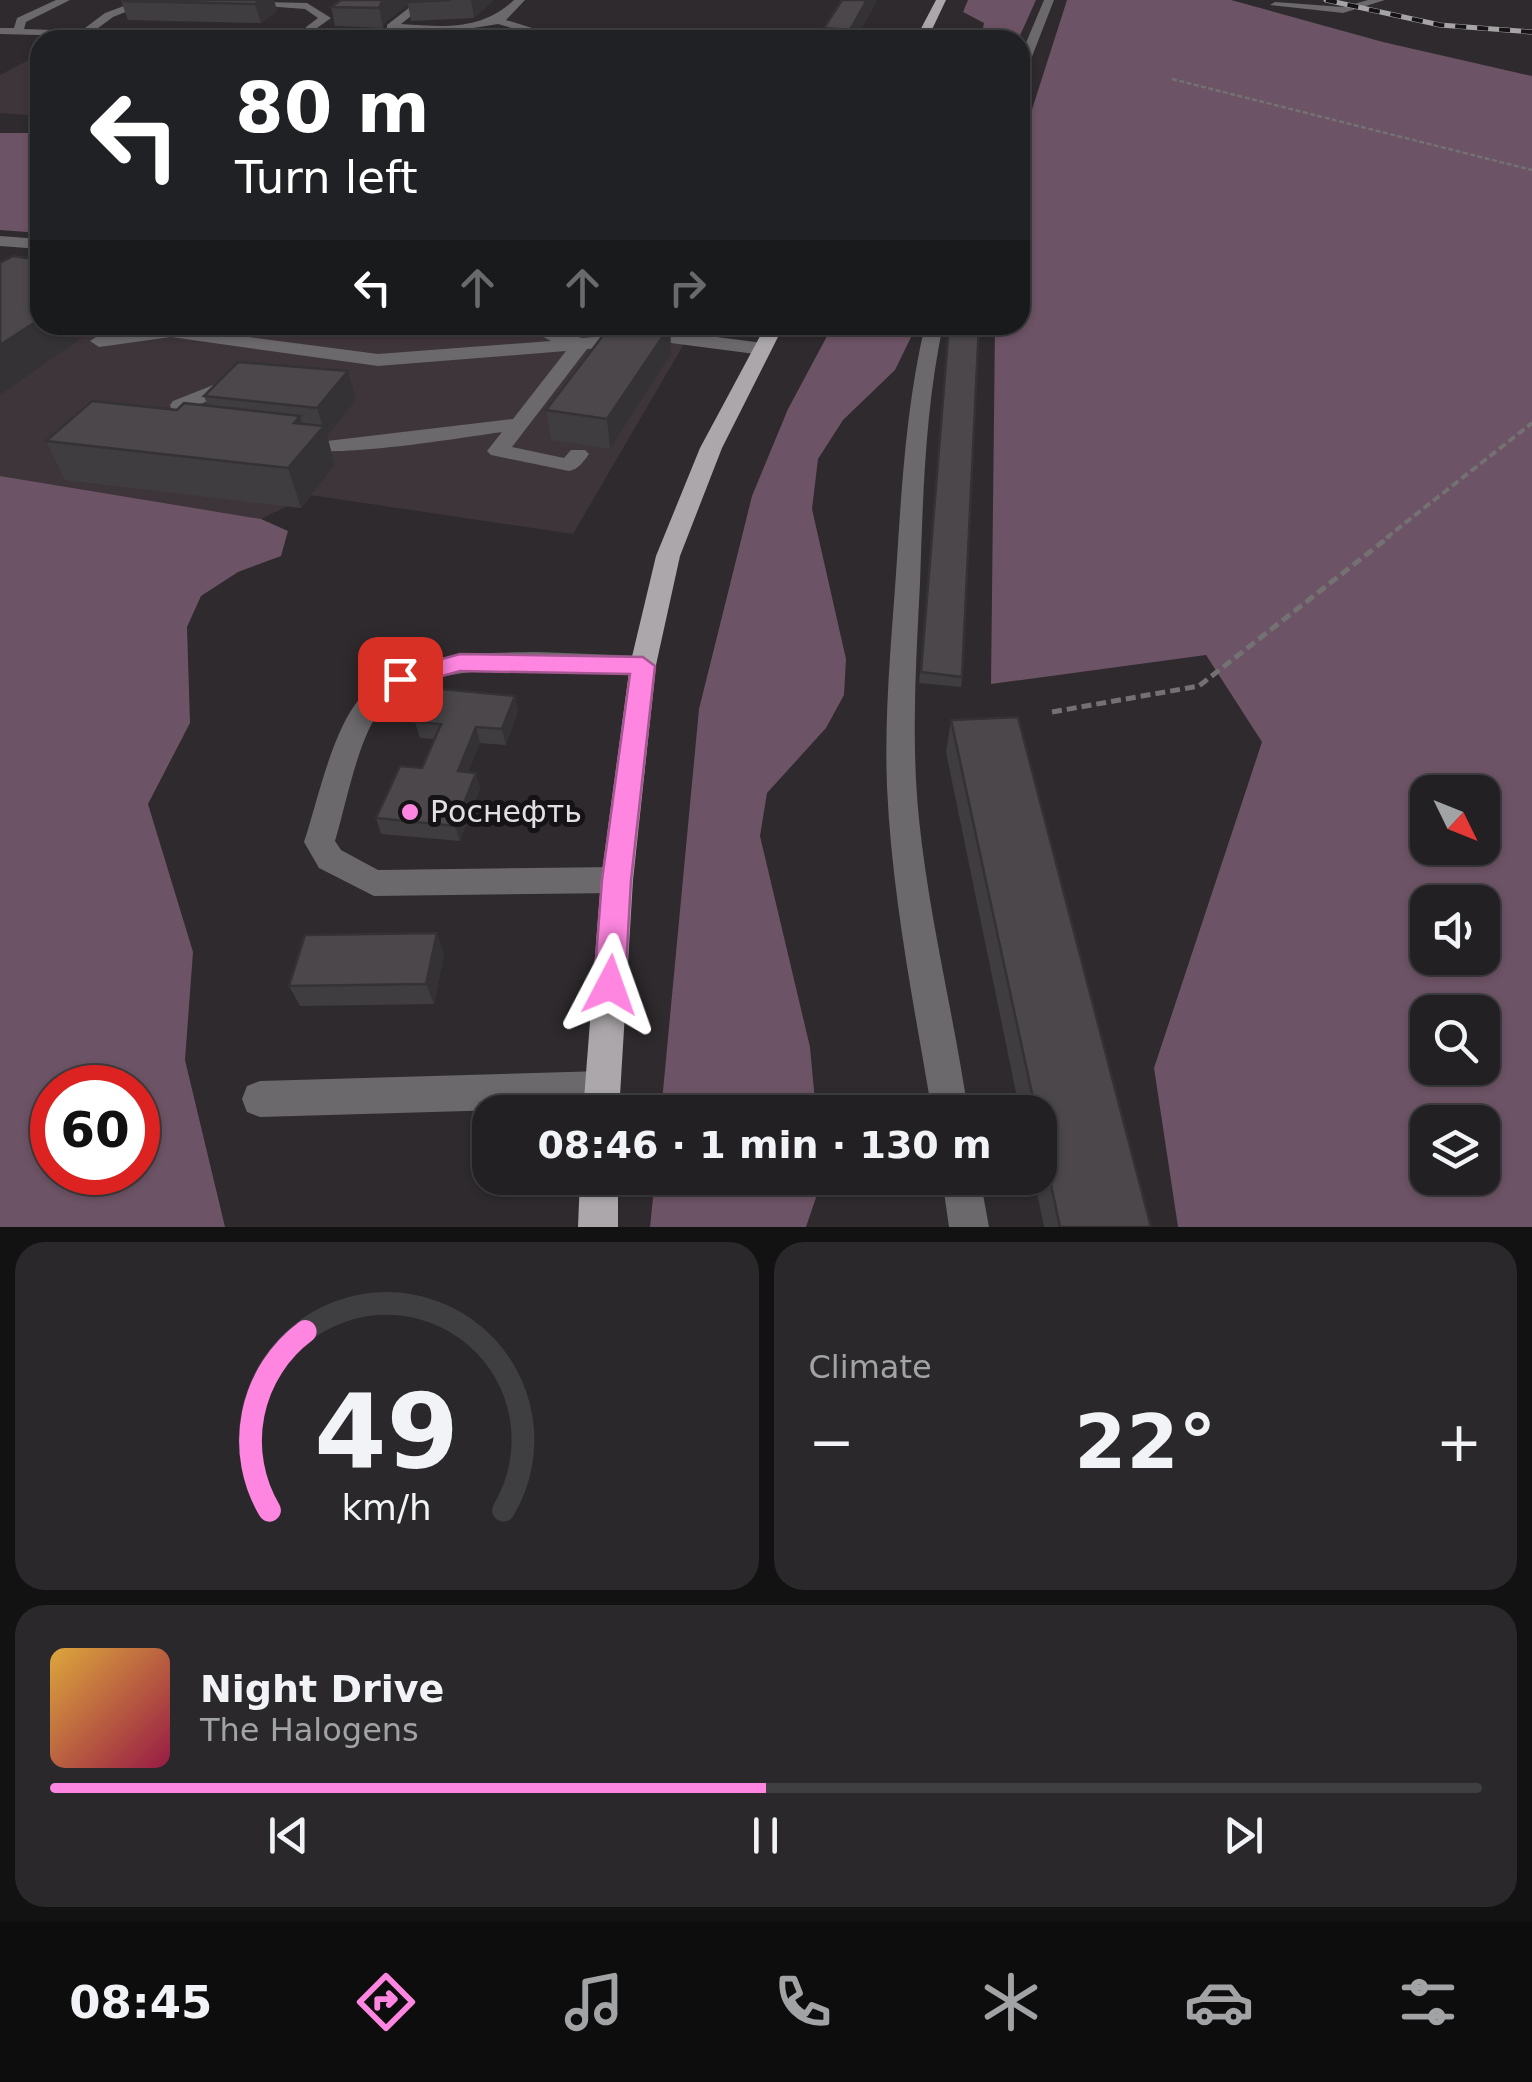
<!DOCTYPE html>
<meta charset="utf-8">
<style>
:root{--surface:#222022;--page:#2a282a;--text:#f1f3f6;--muted:#a2a3a5;--line:#3f3e40;--accent:#fe86e0}
body{margin:0;font-family:"DejaVu Sans",sans-serif;background:var(--page);color:var(--text);height:100vh;display:flex;flex-direction:column;font-size:38px;white-space:nowrap}
*{box-sizing:border-box;margin:0}
p{font-size:32px;color:var(--muted)}
.icon{flex:none;width:55px;height:55px;fill:none;stroke:currentColor;stroke-width:2;stroke-linecap:round;stroke-linejoin:round}
.map{position:relative;height:1227px;overflow:hidden}
.details{display:flex;flex-direction:column;gap:15px;padding:15px;background:#131213;flex:1}
.details>*{flex:none}
.banner{position:absolute;left:30px;top:30px;width:1000px;height:305px;border-radius:30px;box-shadow:0 2px 8px #0004,0 0 0 2px var(--line);background:#202124;color:#fff;overflow:hidden}
.needle{width:65px;rotate:133deg}
.controls{position:absolute;left:1410px;top:775px;display:grid;gap:20px}
.controls a{display:grid;place-items:center;width:90px;height:90px;border-radius:20px;background:var(--surface);box-shadow:0 2px 8px #0004,0 0 0 2px var(--line);font-size:50px}
.speed{position:absolute;left:30px;top:1065px;display:flex;gap:20px;font-size:50px;font-weight:700;text-align:center}
.speed>*{display:grid;place-content:center;width:130px;height:130px;border-radius:50%;background:var(--surface);box-shadow:0 2px 8px #0004,0 0 0 2px var(--line);line-height:1}
.speed .limit{border:15px solid #d22;background:#fff;color:#111}
.pin{position:absolute;display:grid;place-items:center;width:85px;height:85px;color:#fff;margin:-42px;border-radius:20px;box-shadow:0 5px 15px #0006}
.me{position:absolute;width:110px;margin:-55px;rotate:4deg;stroke-linejoin:round;filter:drop-shadow(0 0 8px #0008)}
.turn{display:flex;align-items:center;gap:35px;height:210px;padding:0 40px;font-size:45px}
.turn .icon{width:130px;height:130px;stroke-width:2.5}
.turn b{display:block;font-size:70px;line-height:85px}
.lanes{display:flex;align-items:center;height:95px;padding:0 40px;background:#0003;justify-content:center;gap:50px;direction:ltr}
.lanes .off{opacity:.35}
.big{font-size:75px;font-weight:800;line-height:1.1}
.details .card{flex:1;display:flex;flex-direction:column;justify-content:center;gap:15px;min-width:0;padding:0 35px;border-radius:30px;background:var(--page)}
.details .dial{align-items:center;gap:0}
.dial svg{height:260px;overflow:visible;fill:none;stroke:var(--line);stroke-width:7;stroke-linecap:round;text-anchor:middle}
.dial text{fill:var(--text);stroke:none}
.song{display:flex;align-items:center;gap:30px}
.cover{width:120px;height:120px;border-radius:15px;background:linear-gradient(135deg,hsl(40 70% 55%),hsl(340 70% 35%))}
.played{height:10px;border-radius:5px;background:linear-gradient(90deg,var(--accent) 50%,var(--line) 50%)}
.keys{display:flex;justify-content:space-around;direction:ltr}
.heat{display:flex;justify-content:space-between;align-items:center;font-size:55px;direction:ltr}
.details .tiles{flex:1;display:grid;gap:15px;grid-template-columns:1fr 1fr}
.card:last-child{grid-column:span 2}
.trip{position:absolute;left:472px;top:1095px;width:585px;height:100px;border-radius:30px;background:var(--surface);box-shadow:0 2px 8px #0004,0 0 0 2px var(--line);font-weight:800;line-height:100px;text-align:center}
.tabs{display:flex;height:160px;justify-content:space-around;align-items:center;background:#0e0d0e;color:var(--muted)}
.tabs .icon{width:70px;height:70px}
.tabs .current{color:var(--accent)}
.tabs b{font-size:45px;color:var(--text)}
.map>svg:first-child{display:block}
</style>
<div class="map">
<svg width="1532" height="1227" viewBox="0 0 1532 1227">
<rect width="100%" height="100%" fill="#2e2a2d"/>
<!-- built -->
<g fill="#3e353b">
<polygon points="29,60 40,60 40,116 0,113 0,75"/>
<polygon points="0,279 40,325 695,325 573,534 310,495 261,519 0,476"/>
</g>
<!-- forest -->
<g fill="#6c5365" fill-rule="evenodd">
<polygon points="968,0 1036,0 1018,40 955,40 983,28 984,23 963,12"/>
<path d="M1067,0H1231L1383,42L1532,76V1227H1178L1154,1068L1262,742L1206,655L991,684L995,325H1020V147ZM1482,792V848H1428V792ZM1482,902V958H1428V902ZM1482,1012V1068H1428V1012ZM1482,1122V1178H1428V1122Z"/>
<polygon points="0,133 40,133 40,233 0,230"/>
<polygon points="833,325 917,325 895,370 843,420 818,459 812,509 846,659 844,695 826,728 767,793 760,836 810,1047 816,1112 661,1112 699,709 752,496 788,409"/>
<path d="M0,476L261,519L288,531L281,556L238,572L201,596L187,627L190,723L148,804L193,952L185,1060L225,1227H0ZM52,1088H138V1172H52Z"/>
<polygon points="655,1178 821,1178 822,1180 806,1227 650,1227"/>
</g>
<g fill="none" stroke-linecap="round" stroke-linejoin="round">
<!-- path-far2 -->
<polyline stroke="#747173" stroke-width="2.5" stroke-dasharray="5 2.5" stroke-linecap="butt" points="1172,79 1532,170"/>
<!-- path-far1 -->
<polyline stroke="#747173" stroke-width="4" stroke-dasharray="8 4" stroke-linecap="butt" points="1386,538 1532,423"/>
<!-- path -->
<polyline stroke="#747173" stroke-width="5" stroke-dasharray="10 5" stroke-linecap="butt" points="1052,712 1199,686 1390,536"/>
<!-- minor -->
<g fill="#6b696b" fill-rule="evenodd">
<polygon points="56,0 70,0 26,22 24,29 81,31 105,13 140,0 155,0 113,17 94,31 225,37 231,40 0,34 0,28 14,28 17,18"/>
<polygon points="184,0 307,3 331,18 317,28 322,40 310,40 306,27 318,18 305,9"/>
<path d="M419,0H431L401,24C444,27 481,31 514,0H525L506,20L571,40H553L498,24L443,33L387,29V25Z"/>
<polygon points="1044,0 1054,0 1026,72 1020,76 1020,57"/>
<polygon points="1368,0 1385,0 1343,13 1270,5 1275,2 1343,7"/>
<polygon points="0,236 40,239 40,249 0,246"/>
<path d="M547,325H567L560,332L582,338L671,331L763,343L772,349L763,355L671,343L587,349L512,447L564,458L571,450H585L589,454C583,462 579,469 569,471L491,455L487,451L502,432C465,437 308,464 287,444L297,438L327,441L513,419L566,351L378,366L171,337L99,347L90,341L99,335L171,327L378,354L551,341L538,334Z"/>
<path d="M925,325H943C925,410 923,496 920,583C916,662 911,741 919,819C929,918 954,1015 968,1112H932C914,1005 892,897 887,787C884,711 892,635 897,559C902,480 907,402 925,325Z"/>
<polygon points="236,376 243,378 243,386 191,408 196,428 203,433 200,437 180,436 170,405 173,401"/>
<path d="M538,652L643,656L652,658L656,665L652,672L643,674C575,672 429,652 381,709C358,738 346,805 335,841L341,850L378,870L617,867L628,871L633,880L628,889L617,893L374,896L319,868L304,842C318,800 332,730 361,697C401,650 482,653 538,652Z"/>
<polygon points="602,1071 615,1076 620,1089 615,1102 602,1107 260,1117 247,1112 242,1099 247,1086 260,1081"/>
<polygon points="942,1178 980,1178 989,1227 949,1227"/>
</g>
<!-- major -->
<g fill="#aba7aa" fill-rule="evenodd">
<polygon points="936,0 946,0 927,40 915,40"/>
<polygon points="766,325 784,325 722,448 680,556 656,665 633,880 619,1112 583,1112 601,880 630,665 656,556 700,448"/>
<polygon points="580,1178 618,1178 618,1227 578,1227"/>
</g>
<!-- rail casing -->
<g stroke="#a7a4a6" stroke-width="5">
<polyline id="rail" points="1326,0 1440,25 1532,32"/>
</g>
<!-- rail -->
<use href="#rail" stroke="#151315" stroke-width="4" stroke-dasharray="11" stroke-linecap="butt"/>
</g>
<!-- wall -->
<g fill="#403d40">
<polygon points="274,0 277,11 261,23 128,20 121,1"/>
<polygon points="341,0 494,0 474,18 411,21 408,5 385,22 383,28 335,26 331,7"/>
<polygon points="842,0 877,0 855,40 823,40 824,28"/>
<polygon points="949,325 962,677 961,687 919,683"/>
<polygon points="670,326 671,354 610,449 551,440 546,410"/>
<polygon points="204,396 356,400 327,436 335,465 301,508 65,480 46,441 177,410 208,406"/>
<polygon points="515,696 518,711 506,745 480,743 468,772 476,773 480,788 460,841 381,834 376,818 422,768 434,739 420,738 415,722"/>
<polygon points="951,720 1151,1227 1044,1227 1034,1178 1040,1178 1040,1112 1020,1112 946,752"/>
<polygon points="444,954 434,1004 300,1006 289,986"/>
</g>
<!-- shaded-wall -->
<g fill="#343234">
<polygon points="260,0 274,0 277,11 261,23 255,4"/>
<polygon points="385,0 414,0 407,2 408,5 385,22 383,28 379,8 381,3"/>
<polygon points="471,0 494,0 474,18"/>
<polygon points="867,0 877,0 855,40 849,40 850,30"/>
<polygon points="40,319 40,325 100,325 0,395 0,345"/>
<polygon points="670,326 671,354 610,449 607,419"/>
<polygon points="348,371 356,400 327,436 335,465 301,508 288,468 294,423 300,416 308,444 323,427 317,408"/>
<polygon points="515,696 518,711 506,745 502,729"/>
<polygon points="476,727 480,743 462,787 458,771"/>
<polygon points="476,773 480,788 460,841 455,826"/>
<polygon points="437,933 444,954 434,1004 426,984"/>
</g>
<!-- building -->
<g fill="#4b474a" stroke="#343234" stroke-width="2.5">
<polygon points="123,0 260,0 255,4 121,1"/>
<polygon points="341,0 385,0 381,3 379,8 331,7"/>
<polygon points="409,0 451,0 407,2"/>
<polygon points="842,0 867,0 850,30 824,28"/>
<polygon points="13,256 40,260 40,319 0,345 0,263"/>
<polygon points="611,325 670,326 607,419 546,410"/>
<polygon points="949,325 979,325 962,677 921,672"/>
<polygon points="238,362 348,371 317,408 204,396"/>
<polygon points="92,401 177,410 184,403 300,416 294,423 324,426 288,468 46,441"/>
<polygon points="431,688 515,696 502,729 476,727 458,771 476,773 455,826 376,818 400,766 422,768 441,724 415,722"/>
<polygon points="1018,717 1151,1227 1060,1227 1040,1133 1040,1112 1036,1112 951,720"/>
<polygon points="437,933 426,984 289,986 305,935"/>
</g>
<!-- route -->
<polygon fill="#fe86e0" stroke="#a55792" stroke-width="2.5" points="460,654 643,657 655,666 631,880 625,985 620,995 610,999 599,995 594,985 602,880 630,674 460,671 400,688 388,679 392,673"/>
<!-- markers -->
<circle fill="#fe86e0" stroke="#151315" stroke-width="4" cx="410" cy="812" r="10"/>
<g text-anchor="middle" stroke-width="10" stroke-linejoin="round" paint-order="stroke">
<!-- poi labels -->
<g font-size="30" fill="#e3e0e2" stroke="#151315" text-anchor="start">
<text x="430" y="822">Роснефть</text>
</g>
</g>
</svg>
<div class="controls">
<a><svg class="needle" viewBox="-14 -14 28 28"><path d="M0-13l5 13h-10z" fill="#e53935"/><path d="M0 13l5-13h-10z" fill="#a2a3a5"/></svg></a>
<a><svg class="icon" aria-label="sound" viewBox="0 0 24 24"><path d="M4 9h4l5-4v14l-5-4H4zM17 9q2 3 0 6"/></svg></a>
<a><svg class="icon" aria-label="search" viewBox="0 0 24 24"><circle cx="10" cy="10" r="6"/><path d="M15 15l6 6"/></svg></a>
<a><svg class="icon" aria-label="layers" viewBox="0 0 24 24"><path d="M12 4l9 5-9 5-9-5zM3 14l9 5 9-5"/></svg></a>
</div>
<div class="speed"><div class="limit">60</div></div>
<div class="pin" style="left:400px;top:679px;background:#d93025"><svg class="icon" aria-label="arrive" viewBox="0 0 24 24"><path d="M6 21V4h12l-3 4 3 4H6"/></svg></div>
<svg class="me" style="left:610px;top:985px" viewBox="-20 -20 40 40"><path d="M0-17L14 15 0 8-14 15z" fill="#fe86e0" stroke="#fff" stroke-width="4"/></svg>
<div class="trip">08:46 · 1 min · 130 m</div>
<div class="banner">
<div class="turn"><svg class="icon" aria-label="left" viewBox="0 0 24 24"><path d="M17 20v-9H6M10 6l-5 5 5 5"/></svg><div><b>80 m</b>Turn left</div></div>
<div class="lanes"><svg class="icon" aria-label="left" viewBox="0 0 24 24"><path d="M17 20v-9H6M10 6l-5 5 5 5"/></svg><svg class="icon off" aria-label="ahead" viewBox="0 0 24 24"><path d="M12 20V5M6 11l6-6 6 6"/></svg><svg class="icon off" aria-label="ahead" viewBox="0 0 24 24"><path d="M12 20V5M6 11l6-6 6 6"/></svg><svg class="icon off" aria-label="right" viewBox="0 0 24 24"><path d="M7 20v-9h11M14 6l5 5-5 5"/></svg></div>
</div>
</div>
<section class="details">
<div class="tiles">
<div class="card dial"><svg viewBox="0 0 100 80">
<path d="M14 69A42 42 0 1 1 86 69"/>
<path d="M14 69A42 42 0 0 1 25 14" stroke="#fe86e0"/>
<text x="50" y="56" font-size="32" font-weight="700">49</text>
<text x="50" y="72" font-size="11">km/h</text>
</svg></div>
<div class="card"><p>Climate</p>
<div class="heat"><a>−</a><b class="big">22°</b><a>+</a></div>
</div>
<div class="card">
<div class="song"><i class="cover"></i><div><b>Night Drive</b><p>The Halogens</p></div></div>
<div class="played"></div>
<div class="keys"><svg class="icon" aria-label="previous" viewBox="0 0 24 24"><path d="M18 5L8 12l10 7zM5 5v14"/></svg><svg class="icon" aria-label="pause" viewBox="0 0 24 24"><path d="M8 5v14M16 5v14"/></svg><svg class="icon" aria-label="next" viewBox="0 0 24 24"><path d="M6 5l10 7-10 7zM19 5v14"/></svg></div>
</div>
</div>
</section>
<nav class="tabs">
<b>08:45</b>
<svg class="icon current" aria-label="directions" viewBox="0 0 24 24"><path d="M12 3l9 9-9 9-9-9zM9 14v-3h6M13 9l2 2-2 2"/></svg>
<svg class="icon" aria-label="music" viewBox="0 0 24 24"><path d="M9 18V5l10-2v13"/><circle cx="6" cy="18" r="3"/><circle cx="16" cy="16" r="3"/></svg>
<svg class="icon" aria-label="phone" viewBox="0 0 24 24"><path d="M5 4h4l2 5-3 2q2 4 5 5l2-3 5 2v4C11 20 4 13 5 4z"/></svg>
<svg class="icon" aria-label="climate" viewBox="0 0 24 24"><path d="M12 3v18M4 7l16 10M4 17L20 7"/></svg>
<svg class="icon" aria-label="car" viewBox="0 0 24 24"><path d="M5 17H2v-5l4-1 3-4h7l3 4 3 1v5h-3M9 17h6M6 11h13"/><circle cx="7" cy="17" r="2"/><circle cx="17" cy="17" r="2"/></svg>
<svg class="icon" aria-label="filters" viewBox="0 0 24 24"><path d="M4 7h16M4 17h16"/><circle cx="9" cy="7" r="2"/><circle cx="15" cy="17" r="2"/></svg>
</nav>
